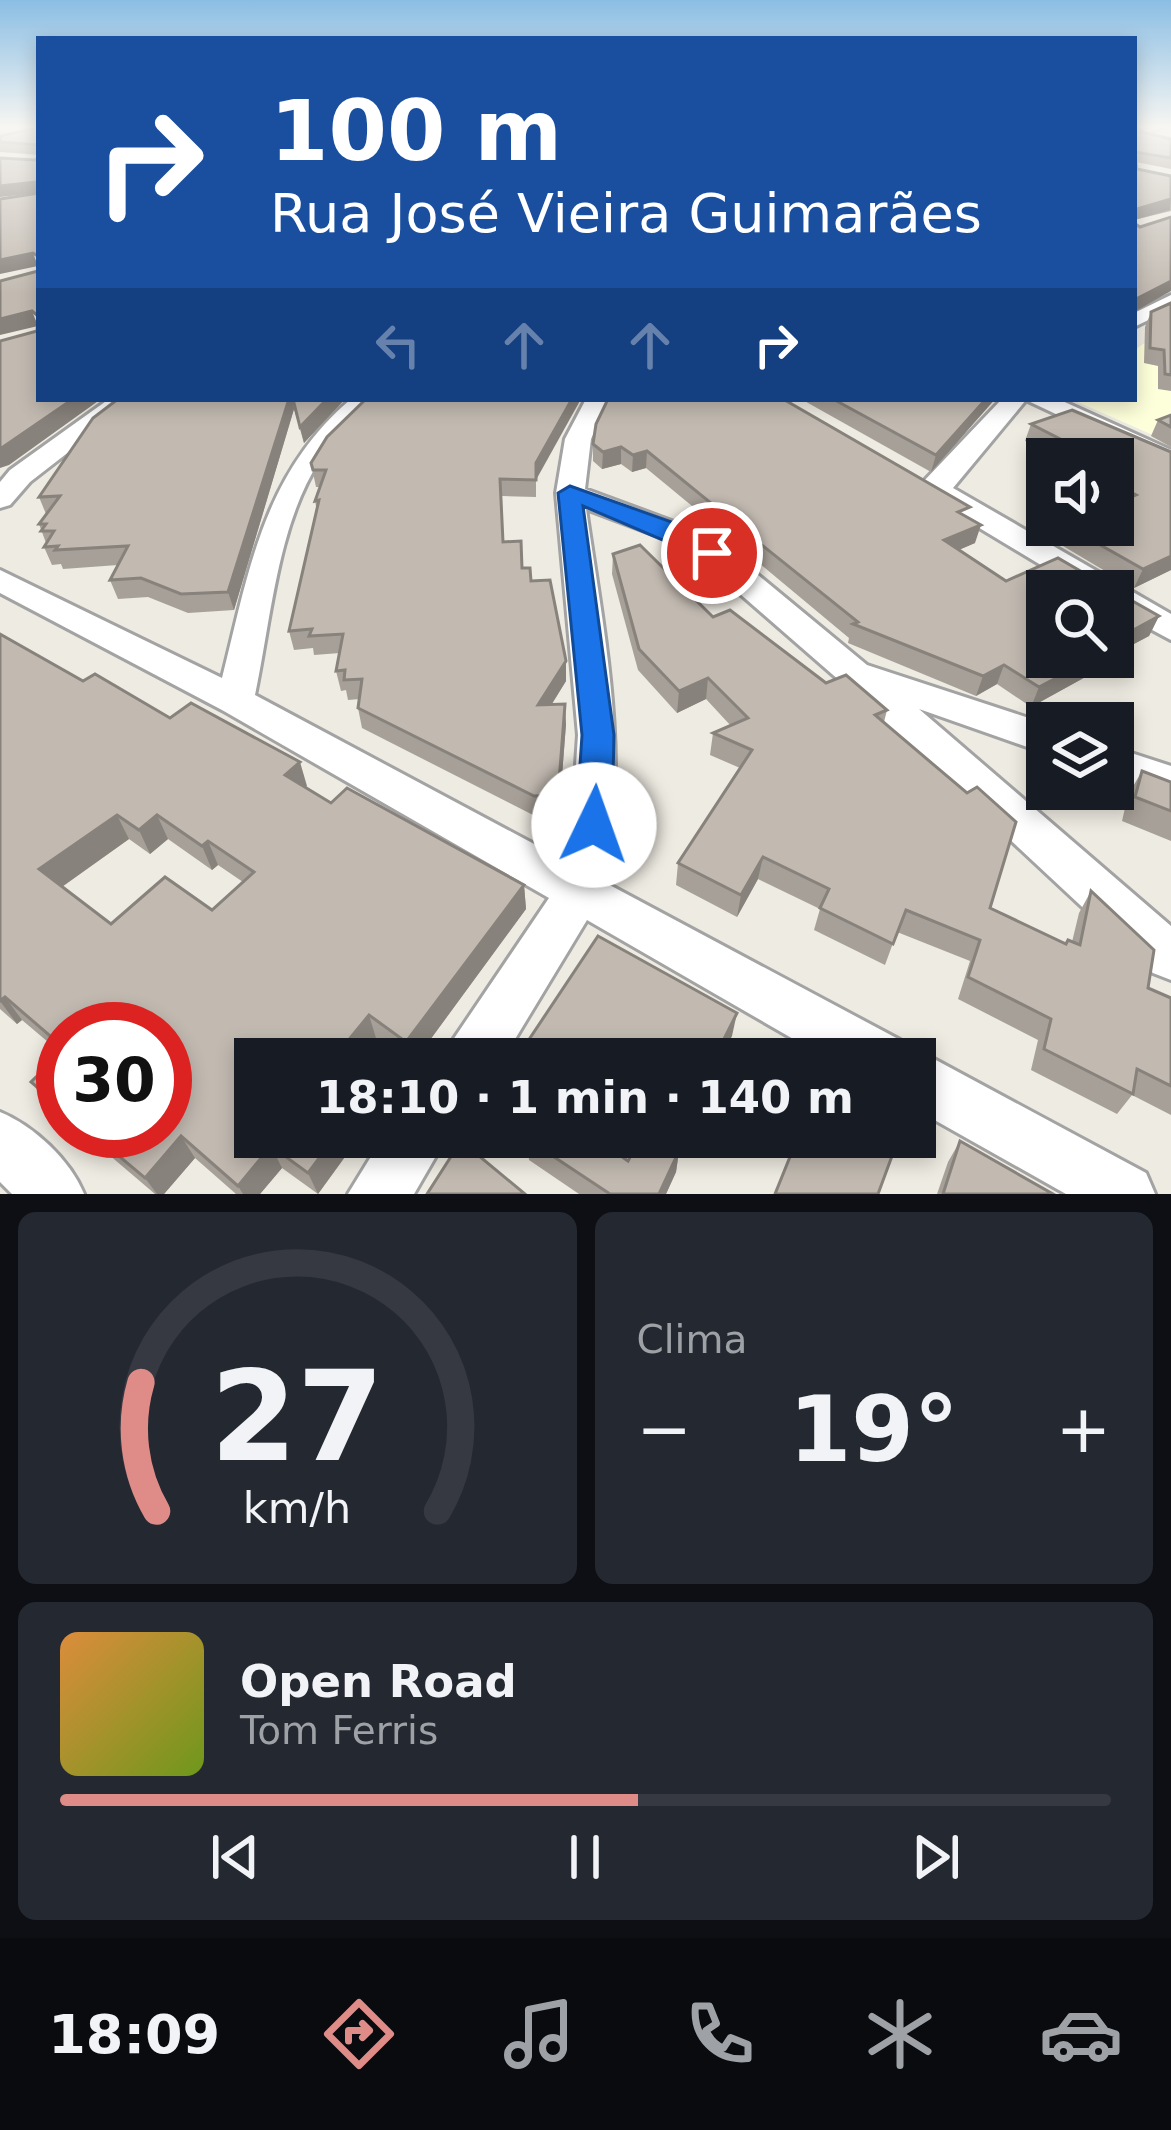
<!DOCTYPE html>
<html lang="pt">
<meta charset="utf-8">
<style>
:root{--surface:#171b24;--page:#242831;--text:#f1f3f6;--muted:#9ea1a6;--line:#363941;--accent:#df8b87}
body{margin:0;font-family:"DejaVu Sans",sans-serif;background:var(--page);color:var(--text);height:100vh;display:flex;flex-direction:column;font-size:45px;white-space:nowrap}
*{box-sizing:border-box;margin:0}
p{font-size:39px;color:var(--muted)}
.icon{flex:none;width:66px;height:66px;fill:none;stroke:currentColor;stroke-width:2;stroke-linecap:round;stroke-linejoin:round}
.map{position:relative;height:1194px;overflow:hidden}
.sheet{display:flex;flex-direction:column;gap:18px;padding:18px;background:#0d0f14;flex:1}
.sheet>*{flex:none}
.guide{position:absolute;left:36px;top:36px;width:1101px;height:366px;border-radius:0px;box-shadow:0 6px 18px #0003;background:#1a4fa0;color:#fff;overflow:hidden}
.tools{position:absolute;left:1026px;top:438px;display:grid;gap:24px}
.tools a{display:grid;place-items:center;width:108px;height:108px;border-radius:0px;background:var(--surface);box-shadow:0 6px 18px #0003;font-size:60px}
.speed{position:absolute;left:36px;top:1002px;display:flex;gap:24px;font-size:60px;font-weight:700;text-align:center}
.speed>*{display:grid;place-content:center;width:156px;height:156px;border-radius:50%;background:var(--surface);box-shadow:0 6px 18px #0003;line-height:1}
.speed .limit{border:18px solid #d22;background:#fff;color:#111}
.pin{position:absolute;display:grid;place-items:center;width:102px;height:102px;color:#fff;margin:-51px;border:6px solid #fff;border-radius:50%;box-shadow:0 3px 12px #0007}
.me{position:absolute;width:132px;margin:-66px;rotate:3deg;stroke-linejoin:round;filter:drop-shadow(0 0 9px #0008)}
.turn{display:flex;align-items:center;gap:42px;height:252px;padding:0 36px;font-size:54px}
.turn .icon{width:156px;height:156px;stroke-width:2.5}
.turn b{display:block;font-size:84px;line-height:102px}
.lanes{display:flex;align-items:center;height:114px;padding:0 36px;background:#0003;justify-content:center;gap:60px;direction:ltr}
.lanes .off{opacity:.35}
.big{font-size:90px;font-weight:600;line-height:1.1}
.sheet .tile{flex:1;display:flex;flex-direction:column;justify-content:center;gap:18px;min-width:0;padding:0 42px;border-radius:18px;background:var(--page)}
.sheet .dial{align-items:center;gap:0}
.dial svg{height:312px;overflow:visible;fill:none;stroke:var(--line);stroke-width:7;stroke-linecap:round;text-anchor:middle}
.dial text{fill:var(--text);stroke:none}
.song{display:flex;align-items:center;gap:36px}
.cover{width:144px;height:144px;border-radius:18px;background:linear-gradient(135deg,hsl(30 70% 55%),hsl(80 70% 35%))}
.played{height:12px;border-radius:6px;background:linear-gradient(90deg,var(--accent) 55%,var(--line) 55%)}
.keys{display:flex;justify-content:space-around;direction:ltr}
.heat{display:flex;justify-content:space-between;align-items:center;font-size:66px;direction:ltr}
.sheet .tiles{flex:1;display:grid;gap:18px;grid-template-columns:1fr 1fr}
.tile:last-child{grid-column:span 2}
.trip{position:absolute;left:234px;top:1038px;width:702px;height:120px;border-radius:0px;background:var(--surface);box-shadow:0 6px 18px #0003;font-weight:600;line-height:120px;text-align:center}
.dock{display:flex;height:192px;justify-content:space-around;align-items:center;background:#090b0e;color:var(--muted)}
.dock .icon{width:84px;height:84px}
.dock .selected{color:var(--accent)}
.dock b{font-size:54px;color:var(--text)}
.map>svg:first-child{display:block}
</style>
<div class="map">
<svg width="1171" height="1194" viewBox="0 0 1171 1194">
<rect width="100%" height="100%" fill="#eeebe2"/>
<!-- education -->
<polygon fill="#fdffda" points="1171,326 1171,443 1071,399 1134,399 1134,350"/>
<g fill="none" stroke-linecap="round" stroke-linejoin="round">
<!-- lane casing -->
<g stroke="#a3a3a3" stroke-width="6">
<polygon id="lane" points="1152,128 1160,128 1134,137 1134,133"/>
</g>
<!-- street casing -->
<g stroke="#a3a3a3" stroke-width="6">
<g id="street">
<polygon points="1171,295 1171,309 1134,327 1134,313"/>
<polygon points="109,399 137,399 30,482 10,505 0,508 0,482 10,470"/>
<path d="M351,399H378C360,421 336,436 320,460C277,526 271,620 255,695L564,860L572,825L578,735L556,493L565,439L586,399H610L591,439L585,489L685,526L723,546L867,665L1047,724V754L919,709L1171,926V980L1153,973L840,681L701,560L663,538L586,509C604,634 630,756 604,882L900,1040L906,1054L915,1050L934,1059L1146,1173L1155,1194H1066L915,1109V1059H828L587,920L503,1059H445L453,1040L549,898L222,710L0,593V570L222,678C249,571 263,474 351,399Z"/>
<polygon points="1002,399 1058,399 1171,450 1171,468 1026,400 953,488 1171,614 1171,640 1113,609 1113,591 1084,591 923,494 919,488 923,482"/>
<polygon points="1113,747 1171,766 1171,798 1113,778"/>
<path d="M0,1112C34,1126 70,1160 84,1194H12L0,1182Z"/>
<polygon points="383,1137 447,1137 414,1194 348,1194"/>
</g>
</g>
<!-- lane -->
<use href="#lane" fill="#fff" fill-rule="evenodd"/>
<!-- street -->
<use href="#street" fill="#fff" fill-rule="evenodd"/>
</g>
<!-- wall -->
<g fill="#a7a098" fill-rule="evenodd">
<polygon points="39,128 39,155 0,152 0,142"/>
<polygon points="1134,130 1171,139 1171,169 1136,162 1137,169 1171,176 1171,211 1134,220"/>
<polygon points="1171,303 1171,391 1158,389 1158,366 1144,363 1145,327 1151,312"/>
<polygon points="118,399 345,399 304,443 294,409 234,610 188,613 148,597 118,599 110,580 118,565 63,569 61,564 52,565 44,547 46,543 39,524 46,514 39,497"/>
<polygon points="608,399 967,517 975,543 958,550 1006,581 1089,576 1115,577 1058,543 1065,525 1113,525 1113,459 1047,459 1047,471 1039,466 1044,451 1025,441 1031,424 1171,452 1171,570 1134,588 1117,577 1111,589 1159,616 1149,636 1113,655 1113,591 1093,666 1089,675 1031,707 997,684 976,696 848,643 849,638 741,548 742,542 726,534 646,468 632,472 621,464 602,469 593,461 593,444"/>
<polygon points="801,399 995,399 931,472"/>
<polygon points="1171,415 1171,447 1151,436 1158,420"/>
<polygon points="311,463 536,480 536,497 502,496 503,542 531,581 566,681 551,705 566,724 559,815 535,816 362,728 358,708 360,699 348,700 346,690 341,691 336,671 340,653 314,655 313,648 294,650 289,631 317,511 315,501 320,487 316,487"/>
<polygon points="613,554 713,617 826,683 887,710 884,722 990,908 1066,944 1072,942 1079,913 1091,891 1148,988 1171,998 1171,1115 1132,1095 1117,1114 1031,1070 1038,1040 958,999 970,961 897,932 885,965 814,930 820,909 758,879 737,917 676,885 678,863 740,768 710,755 713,733 731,726 706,699 677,713 638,670 612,574"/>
<path d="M0,634L83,681L170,718L307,786L305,787L331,803L524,885L526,909L416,1059H404L376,1038L255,1137H340L347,1154L318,1194L282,1168L260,1194H236L195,1158L164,1194H155L81,1131H165L63,1029V1116L49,1104L31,1082L61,1053L22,1020L17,1024L0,1009ZM129,839L150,854L168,839L212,870L218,865L243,882L212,910L111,924L62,887Z"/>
<polygon points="1142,771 1171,782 1171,841 1122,821 1128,795"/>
<polygon points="641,1137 681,1137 675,1149 679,1151 676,1172 666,1194 579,1194 529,1160 527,1139 628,1161"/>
<polygon points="960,1141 1053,1194 937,1194 948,1162"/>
</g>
<!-- shaded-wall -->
<g fill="#88827c">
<polygon points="35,182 38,193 0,197 0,186"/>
<polygon points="1171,199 1170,210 1134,220 1137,209"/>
<polygon points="33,253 38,266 0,274 0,260"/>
<polygon points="1171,281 1171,291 1134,312 1134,300"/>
<polygon points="32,311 38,326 0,335 0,319"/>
<polygon points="73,399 101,399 9,465 0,468 0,449"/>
<polygon points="289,399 292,399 294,409 234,610 228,592"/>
<polygon points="327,399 345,399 304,443 300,427"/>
<polygon points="572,399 581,399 536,480 536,463"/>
<polygon points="986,399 995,399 931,472 936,455"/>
<polygon points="621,447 621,464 602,469 603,452"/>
<polygon points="647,451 646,468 632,472 633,455"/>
<polygon points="981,525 975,543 938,559 944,540"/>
<polygon points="1171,556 1171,570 1134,588 1143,569"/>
<polygon points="1159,616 1149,636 1113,655 1113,641"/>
<polygon points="1089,657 1109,657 1093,666 1089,675 1031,707 1039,687"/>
<polygon points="566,661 566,681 539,725 538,705"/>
<polygon points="1004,665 997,684 976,696 983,676"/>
<polygon points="708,678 706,699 677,713 679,691"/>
<polygon points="565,704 566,724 559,815 558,795"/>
<polygon points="300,762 307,786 292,799 285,775"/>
<polygon points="117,815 129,839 53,893 39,869"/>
<polygon points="157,815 168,839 150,854 139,830"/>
<polygon points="208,841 218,865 212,870 202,846"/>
<polygon points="763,857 758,879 737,917 741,895"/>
<polygon points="524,885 526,909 416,1059 410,1059 406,1042"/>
<polygon points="5,997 22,1020 17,1024 0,1001"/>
<polygon points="737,1013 732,1036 721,1059 714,1059"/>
<polygon points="369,1015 376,1038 359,1059 333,1059"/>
<polygon points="181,1136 195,1158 164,1194 157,1194 145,1178"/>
<polygon points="335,1137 340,1137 347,1154 318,1194 308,1173"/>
<polygon points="673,1137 681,1137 666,1166 669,1145"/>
<polygon points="271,1146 282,1168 260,1194 243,1194 238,1186"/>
<polygon points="679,1151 676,1172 666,1194 659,1194"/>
</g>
<!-- building -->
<g fill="#c2bab1" stroke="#88827c" stroke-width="3" fill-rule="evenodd">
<polygon points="35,128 39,128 39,145 0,142 0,136"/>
<polygon points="1134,130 1171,139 1171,158 1135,152 1137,169 1171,176 1171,199 1137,209 1134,222"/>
<polygon points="39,157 39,399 73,399 0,449 0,341 37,331 38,316 32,311 0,319 0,281 38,271 39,257 33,253 0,260 0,199 39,193 35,182 0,186 0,158 35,160"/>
<polygon points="1171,217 1171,281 1134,300 1134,223 1140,227"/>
<polygon points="1171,303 1171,375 1165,374 1164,350 1150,348 1151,312"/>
<polygon points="118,399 289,399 228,592 181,594 141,578 110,580 128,546 55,550 58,546 44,547 54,531 41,531 46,524 39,524 60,496 39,497 93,418"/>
<polygon points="293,399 327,399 300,427"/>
<polygon points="366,399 572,399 536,463 536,480 500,479 503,542 521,541 522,568 530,568 531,581 550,580 566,661 538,705 565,704 558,795 534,796 358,708 362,679 344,680 345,670 336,671 343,634 309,636 312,629 289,631 319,500 315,501 326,470 313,470 311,463 327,437"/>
<polygon points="608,399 783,399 970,507 958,512 981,525 944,540 1006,581 1058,558 1089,576 1117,577 1106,586 1159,616 1113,641 1113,591 1047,591 1047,657 1096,657 1039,687 1004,665 983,676 853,624 858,622 743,530 751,527 728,517 647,451 633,455 621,447 603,452 593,444 596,424"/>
<polygon points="833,399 986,399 936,455"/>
<polygon points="1072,410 1171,452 1171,556 1143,569 1065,525 1113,525 1113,505 1136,495 1113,483 1113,459 1064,459 1045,449 1066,442 1031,424"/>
<polygon points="1171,415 1171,427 1158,420"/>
<polygon points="640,545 713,617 730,610 826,683 846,675 887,710 875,715 967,793 977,787 1016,822 990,908 1066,944 1068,940 1080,945 1091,891 1154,950 1148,988 1171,998 1171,1086 1137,1069 1133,1094 1044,1049 1051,1019 968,977 980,940 906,910 893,944 820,908 829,889 763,857 741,895 678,863 752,750 713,733 748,718 708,678 679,691 639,649 613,554"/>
<path d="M0,634L83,681L95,674L170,718L191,703L300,762L285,775L331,803L347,788L524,885L406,1042L369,1015L333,1059H255V1137H335L308,1173L271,1146L238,1186L181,1136L145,1178L89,1131H165V1029H63V1047L5,997L0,1001ZM117,815L139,830L157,815L202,846L208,841L254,872L212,910L165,877L111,924L39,869Z"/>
<polygon points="1142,771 1171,782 1171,811 1135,797"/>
<polygon points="598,936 737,1013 714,1059 516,1059"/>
<polygon points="63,1051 63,1109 31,1082"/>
<polygon points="528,1137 594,1137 628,1161 641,1137 673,1137 669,1145 679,1151 659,1194 610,1194 527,1139"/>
<polygon points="798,1137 899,1137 878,1194 775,1194"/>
<polygon points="461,1141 525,1194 427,1194"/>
<polygon points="960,1141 1053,1194 943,1194"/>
</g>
<!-- sky -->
<linearGradient id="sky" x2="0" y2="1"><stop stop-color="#8bbee4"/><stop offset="0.43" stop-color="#f7f6f2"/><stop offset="1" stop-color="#f7f6f2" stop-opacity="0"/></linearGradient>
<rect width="1171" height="295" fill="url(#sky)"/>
<!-- route -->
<polygon fill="#1a73e8" stroke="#114b97" stroke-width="3" points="570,486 683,526 725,553 712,561 583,506 614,735 612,825 607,835 594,839 581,835 576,825 582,735 558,493"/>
</svg>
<div class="tools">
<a><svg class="icon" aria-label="sound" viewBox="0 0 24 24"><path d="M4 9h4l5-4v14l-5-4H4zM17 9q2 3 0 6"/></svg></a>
<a><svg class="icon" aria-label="search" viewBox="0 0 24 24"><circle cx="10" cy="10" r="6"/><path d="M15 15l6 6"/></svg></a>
<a><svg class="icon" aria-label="layers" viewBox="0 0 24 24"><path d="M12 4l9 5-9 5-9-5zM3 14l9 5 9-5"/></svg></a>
</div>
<div class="speed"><div class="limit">30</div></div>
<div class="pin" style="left:712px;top:553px;background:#d93025"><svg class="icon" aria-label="arrive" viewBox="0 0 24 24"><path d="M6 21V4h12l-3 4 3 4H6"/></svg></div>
<svg class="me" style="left:594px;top:825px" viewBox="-20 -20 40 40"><circle r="19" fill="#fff"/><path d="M0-13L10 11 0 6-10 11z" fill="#1a73e8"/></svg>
<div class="trip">18:10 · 1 min · 140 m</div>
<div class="guide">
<div class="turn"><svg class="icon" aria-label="right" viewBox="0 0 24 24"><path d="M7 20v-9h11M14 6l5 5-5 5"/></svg><div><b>100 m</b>Rua José Vieira Guimarães</div></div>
<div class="lanes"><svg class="icon off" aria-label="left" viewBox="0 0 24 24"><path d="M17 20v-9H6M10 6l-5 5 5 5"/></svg><svg class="icon off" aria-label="ahead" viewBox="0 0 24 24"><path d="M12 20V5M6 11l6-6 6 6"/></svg><svg class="icon off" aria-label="ahead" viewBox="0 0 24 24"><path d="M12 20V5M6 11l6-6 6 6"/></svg><svg class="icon" aria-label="right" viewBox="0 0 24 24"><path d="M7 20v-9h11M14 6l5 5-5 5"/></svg></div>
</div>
</div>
<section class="sheet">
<div class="tiles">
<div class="tile dial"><svg viewBox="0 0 100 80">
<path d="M14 69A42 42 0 1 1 86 69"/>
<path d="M14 69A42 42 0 0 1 10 36" stroke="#df8b87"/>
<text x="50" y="56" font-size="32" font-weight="700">27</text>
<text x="50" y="72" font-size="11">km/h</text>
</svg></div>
<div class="tile"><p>Clima</p>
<div class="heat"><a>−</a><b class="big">19°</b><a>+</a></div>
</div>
<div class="tile">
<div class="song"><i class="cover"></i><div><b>Open Road</b><p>Tom Ferris</p></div></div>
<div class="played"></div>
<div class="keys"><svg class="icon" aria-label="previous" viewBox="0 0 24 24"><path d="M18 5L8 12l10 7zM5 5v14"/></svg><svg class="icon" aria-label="pause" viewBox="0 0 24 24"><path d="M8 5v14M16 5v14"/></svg><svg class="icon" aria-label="next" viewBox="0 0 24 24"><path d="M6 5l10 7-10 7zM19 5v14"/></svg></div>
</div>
</div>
</section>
<nav class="dock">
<b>18:09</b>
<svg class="icon selected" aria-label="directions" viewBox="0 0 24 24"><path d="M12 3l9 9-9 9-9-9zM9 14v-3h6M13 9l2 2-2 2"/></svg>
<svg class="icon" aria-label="music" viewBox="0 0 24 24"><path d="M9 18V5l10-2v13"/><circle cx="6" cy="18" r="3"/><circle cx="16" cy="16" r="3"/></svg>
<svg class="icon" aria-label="phone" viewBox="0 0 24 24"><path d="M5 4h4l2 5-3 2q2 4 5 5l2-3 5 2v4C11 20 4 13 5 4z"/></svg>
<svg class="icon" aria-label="climate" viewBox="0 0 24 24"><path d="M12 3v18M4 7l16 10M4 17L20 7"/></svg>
<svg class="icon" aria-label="car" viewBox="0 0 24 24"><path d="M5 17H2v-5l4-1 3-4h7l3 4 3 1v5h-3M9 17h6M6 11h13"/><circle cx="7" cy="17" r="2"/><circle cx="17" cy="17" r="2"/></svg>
</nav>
